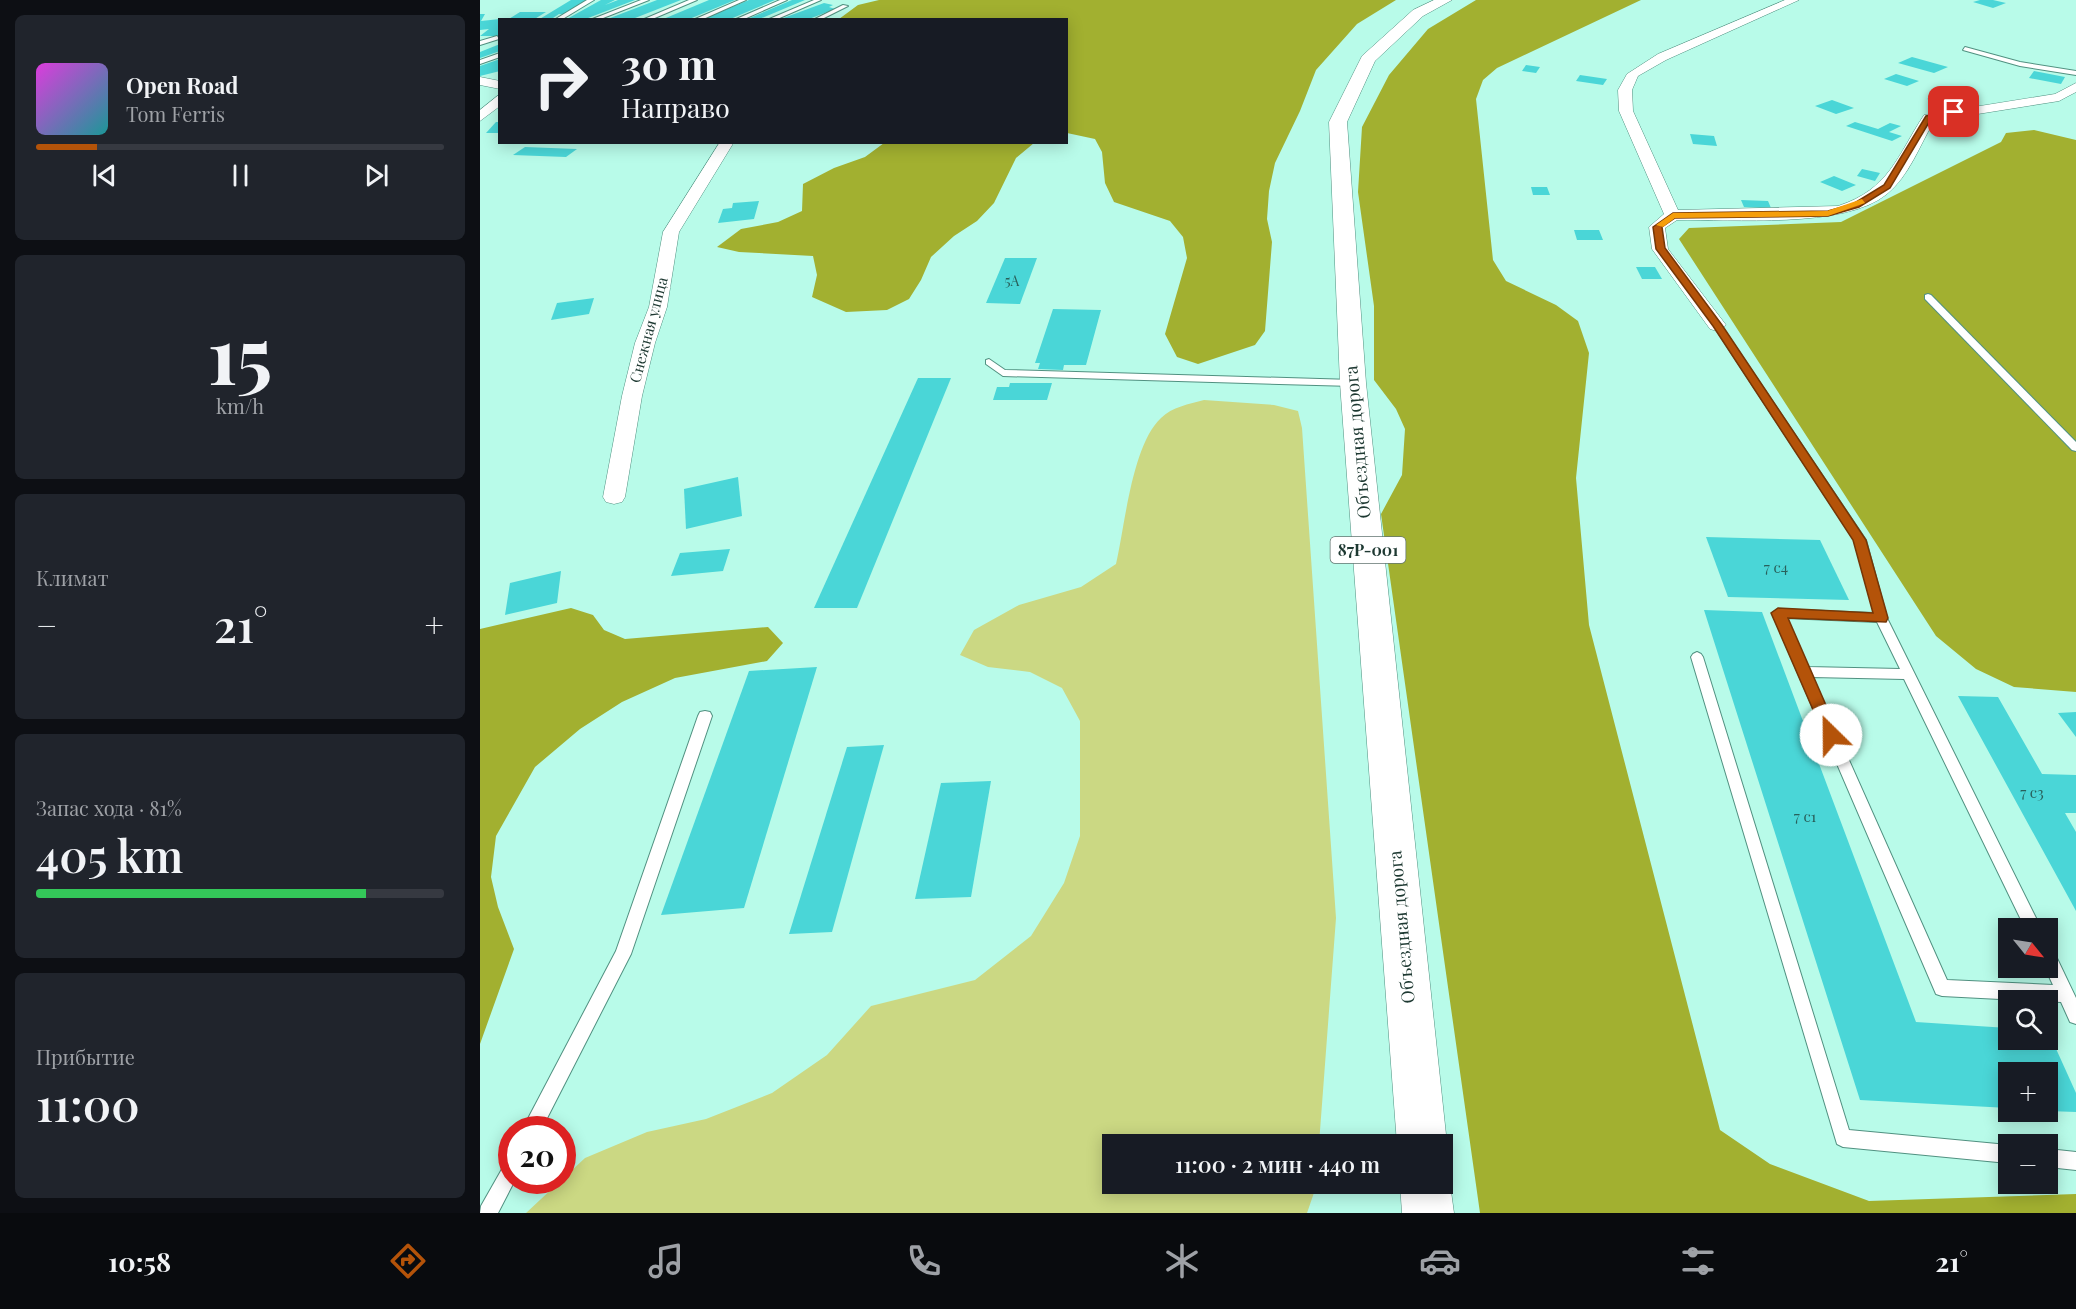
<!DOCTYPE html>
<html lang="ru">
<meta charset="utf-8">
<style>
:root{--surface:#171b24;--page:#20242c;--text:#f1f3f6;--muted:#9ea1a6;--line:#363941;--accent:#b45309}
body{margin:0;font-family:"Playfair Display",serif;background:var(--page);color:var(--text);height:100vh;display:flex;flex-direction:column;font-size:22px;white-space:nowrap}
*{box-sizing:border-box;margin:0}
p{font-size:20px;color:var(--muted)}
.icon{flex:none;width:33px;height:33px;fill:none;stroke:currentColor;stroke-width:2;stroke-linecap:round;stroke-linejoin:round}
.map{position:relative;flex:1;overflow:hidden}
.side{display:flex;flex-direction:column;gap:15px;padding:15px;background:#0d0f14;width:480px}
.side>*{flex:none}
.banner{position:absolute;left:18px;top:18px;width:570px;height:126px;border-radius:0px;box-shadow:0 3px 15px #0003;background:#171b24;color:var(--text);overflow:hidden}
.needle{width:39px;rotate:120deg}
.buttons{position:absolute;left:1518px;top:918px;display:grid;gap:12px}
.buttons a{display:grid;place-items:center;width:60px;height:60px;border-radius:0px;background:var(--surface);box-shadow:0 3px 15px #0003;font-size:30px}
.speed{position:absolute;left:18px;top:1116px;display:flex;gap:12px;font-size:30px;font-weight:700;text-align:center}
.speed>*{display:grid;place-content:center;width:78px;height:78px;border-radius:50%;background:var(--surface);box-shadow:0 3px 15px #0003;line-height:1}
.speed .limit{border:9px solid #d22;background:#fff;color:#111}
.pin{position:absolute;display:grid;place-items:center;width:51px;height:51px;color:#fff;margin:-26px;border-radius:12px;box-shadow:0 3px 9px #0006}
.me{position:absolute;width:66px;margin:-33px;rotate:337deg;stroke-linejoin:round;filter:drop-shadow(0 0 4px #0008)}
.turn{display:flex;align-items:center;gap:21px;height:126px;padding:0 24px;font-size:27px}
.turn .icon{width:78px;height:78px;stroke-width:2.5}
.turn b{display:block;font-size:42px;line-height:51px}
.big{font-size:45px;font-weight:600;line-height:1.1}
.side .widget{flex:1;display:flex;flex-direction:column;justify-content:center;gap:9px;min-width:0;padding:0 21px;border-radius:9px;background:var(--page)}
.side .dial{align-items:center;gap:0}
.dial b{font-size:78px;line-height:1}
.song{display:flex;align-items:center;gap:18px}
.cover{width:72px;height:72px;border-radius:9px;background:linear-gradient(135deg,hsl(300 70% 55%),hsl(180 70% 35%))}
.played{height:6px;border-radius:3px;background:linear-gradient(90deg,var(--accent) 15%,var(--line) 15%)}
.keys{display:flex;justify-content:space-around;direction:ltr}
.heat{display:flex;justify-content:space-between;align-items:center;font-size:33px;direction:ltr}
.charge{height:9px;border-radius:4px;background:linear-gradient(90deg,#34c759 81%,var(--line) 0)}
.trip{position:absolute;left:622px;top:1134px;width:351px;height:60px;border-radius:0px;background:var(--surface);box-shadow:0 3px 15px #0003;font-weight:600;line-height:60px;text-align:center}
.tab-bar{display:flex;height:96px;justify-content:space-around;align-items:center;background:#090b0e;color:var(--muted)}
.tab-bar .icon{width:42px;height:42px}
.tab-bar .on{color:var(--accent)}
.tab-bar b{font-size:27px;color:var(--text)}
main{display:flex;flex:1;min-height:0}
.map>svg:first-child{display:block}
</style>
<main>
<section class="side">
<div class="widget">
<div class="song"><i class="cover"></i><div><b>Open Road</b><p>Tom Ferris</p></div></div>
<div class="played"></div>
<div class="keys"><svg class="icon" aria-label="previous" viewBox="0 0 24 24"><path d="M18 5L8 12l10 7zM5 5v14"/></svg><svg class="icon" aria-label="pause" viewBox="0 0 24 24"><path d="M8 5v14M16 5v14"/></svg><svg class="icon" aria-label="next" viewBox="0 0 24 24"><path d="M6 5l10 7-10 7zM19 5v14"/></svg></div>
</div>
<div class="widget dial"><b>15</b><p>km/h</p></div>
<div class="widget"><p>Климат</p>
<div class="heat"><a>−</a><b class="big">21°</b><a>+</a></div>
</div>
<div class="widget"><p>Запас хода · 81%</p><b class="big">405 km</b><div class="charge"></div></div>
<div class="widget"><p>Прибытие</p><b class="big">11:00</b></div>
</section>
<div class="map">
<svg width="1596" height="1213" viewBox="0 0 1596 1213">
<rect width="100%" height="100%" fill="#b8fbe9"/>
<!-- green -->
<path fill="#cbd883" d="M724,400L794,405L818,411L822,428L856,918L839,1144H633V1184H837L827,1213H46L105,1158L167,1132L226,1119L292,1093L347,1055L391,1006L495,980L551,936L584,883L600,836V721L582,688L550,672L508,667L480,655L494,630L539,605L601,587L636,564C645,525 652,445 681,418C692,407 709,404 724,400Z"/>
<!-- forest -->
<g fill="#a2b030">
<polygon points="399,0 916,0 877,24 836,70 820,111 795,163 789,191 787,219 792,242 785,331 775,345 718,364 697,357 685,334 707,258 703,237 690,221 634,202 625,183 622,152 615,139 587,133 586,20 359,19 378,5"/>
<polygon points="996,0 1161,0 1017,68 1003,80 996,99 1013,260 1026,281 1076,305 1098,321 1109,353 1096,478 1109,625 1240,1130 1290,1164 1389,1201 1596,1194 1596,1213 1000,1213 901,514 922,475 925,429 916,409 894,380 894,306 878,192 882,127 909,75 948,29"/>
<polygon points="1554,130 1596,140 1596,692 1534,687 1496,669 1456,636 1199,239 1209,228 1361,222 1521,142 1526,133"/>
<polygon points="404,143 554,143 536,158 514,203 497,221 474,236 451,257 441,280 429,299 407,310 366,312 332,297 337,275 333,256 259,252 237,247 261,229 298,222 322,211 323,184 354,168 385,157"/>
<polygon points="91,608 113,615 124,630 145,639 288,627 303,643 287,661 195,678 142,702 100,729 55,767 16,836 11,877 18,907 34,949 0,1044 0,629"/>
</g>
<!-- building -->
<g fill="#4ad6d7">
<polygon points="91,0 108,0 85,15 79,14 70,20 58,20"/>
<polygon points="121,0 135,0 125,5 138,0 155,0 103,20 85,20"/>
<polygon points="177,0 201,0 150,20 125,20"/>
<polygon points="229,0 255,0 207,20 181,20"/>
<polygon points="269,0 295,0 248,20 221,20"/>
<polygon points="312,0 325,0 277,20 265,20"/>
<polygon points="1500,0 1513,0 1526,3 1513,8 1493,2"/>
<polygon points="344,3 353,5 349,7 355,9 329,19 298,20"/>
<polygon points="40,12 66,12 53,20 27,20"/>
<polygon points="0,14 5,14 1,21 20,19 20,36 0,36 9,29 0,30"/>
<polygon points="20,44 20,51 0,58 0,52"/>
<polygon points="1432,57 1468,67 1454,73 1418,63"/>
<polygon points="20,59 20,71 0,76 0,66"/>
<polygon points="1046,65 1060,67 1056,73 1042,71"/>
<polygon points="1554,71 1585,77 1581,84 1549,78"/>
<polygon points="1416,74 1439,81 1427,86 1404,79"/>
<polygon points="1100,75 1127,79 1123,85 1096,81"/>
<polygon points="1456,94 1484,102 1475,107 1447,99"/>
<polygon points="1352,100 1374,108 1356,114 1335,106"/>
<polygon points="16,122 20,122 20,133 6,133"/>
<polygon points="1375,122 1398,129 1410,123 1421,126 1409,132 1422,136 1412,141 1366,126"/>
<polygon points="1210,134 1234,136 1237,146 1213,144"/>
<polygon points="45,147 97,149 86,157 33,155"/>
<polygon points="1382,169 1400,173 1395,181 1377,176"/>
<polygon points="1354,176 1376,185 1362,191 1340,182"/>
<polygon points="1051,187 1067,187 1070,195 1053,195"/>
<polygon points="1261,200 1288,201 1291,208 1264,207"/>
<polygon points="279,201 274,219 238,223 243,209 252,208 253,203"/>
<polygon points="1094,230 1119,230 1123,240 1097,240"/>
<polygon points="525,258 557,258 540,304 506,303"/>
<polygon points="1156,267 1175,267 1182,279 1162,279"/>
<polygon points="114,298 109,314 71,320 77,303"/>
<polygon points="573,309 621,310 606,365 584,365 583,370 558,369 560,363 555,363"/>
<polygon points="438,378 471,378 377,608 334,608"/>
<polygon points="530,383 572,383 567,400 513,400 517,387 529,387"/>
<polygon points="258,477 262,516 206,529 204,489"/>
<polygon points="1226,537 1340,540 1369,600 1248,597"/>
<polygon points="250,549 243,571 191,576 200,553"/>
<polygon points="81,571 77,603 25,615 30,583"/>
<polygon points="1224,610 1282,612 1436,1022 1528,1028 1528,1040 1568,1040 1568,1031 1596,1093 1596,1112 1568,1111 1568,1072 1528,1072 1528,1108 1380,1100"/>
<polygon points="337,667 264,908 181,915 269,671"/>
<polygon points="1478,696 1518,697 1562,774 1596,775 1596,813 1585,813 1596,832 1596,911"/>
<polygon points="1596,712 1596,737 1578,713"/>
<polygon points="404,745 352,932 309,934 367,747"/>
<polygon points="511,781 491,897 435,899 461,783"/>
</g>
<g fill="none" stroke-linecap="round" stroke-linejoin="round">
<!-- service casing -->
<g stroke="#519181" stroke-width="2">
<g id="service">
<polygon points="107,0 114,0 81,20 74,20"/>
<polygon points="161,0 169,0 118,20 110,20"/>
<polygon points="209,0 217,0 170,20 162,20"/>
<polygon points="259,0 266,0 221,20 213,20"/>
<polygon points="300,0 307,0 262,20 254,20"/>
<polygon points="334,0 341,0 295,20 287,20"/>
<polygon points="363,5 368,6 340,20 333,20"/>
<polygon points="17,36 19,39 0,45 0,41"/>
<polygon points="1485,47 1540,62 1596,71 1596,75 1540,66 1483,50"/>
<polygon points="20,53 20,57 0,64 0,60"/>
<polygon points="1448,294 1451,295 1596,442 1596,451 1592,450 1445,299 1445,295"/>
<path d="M1237,322L1241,325L1386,540L1407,618L1561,928H1545L1424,679L1332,677L1467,980L1573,985L1565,968H1568V949L1574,952L1596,998V1024L1590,1022L1581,1002L1462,996L1456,994L1292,613L1298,609L1394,613L1374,540L1233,325ZM1306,618L1397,622L1420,669L1328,667Z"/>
<polygon points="509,359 525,370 873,380 878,383 873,386 523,376 506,364 506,360"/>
<polygon points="1217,652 1221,654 1223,657 1369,1130 1528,1145 1528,1163 1363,1147 1357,1144 1211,657 1213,654"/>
<polygon points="225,711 230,712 232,716 151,954 61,1130 42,1130 136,951 218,716 220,712"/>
<polygon points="1568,1149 1596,1152 1596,1170 1568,1167"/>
<polygon points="32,1159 32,1180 35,1180 18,1213 0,1213 1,1206 26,1162"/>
</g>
</g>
<!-- minor casing -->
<g stroke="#519181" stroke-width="1">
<g id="minor">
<path d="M1305,0H1319L1186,60L1158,76L1152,90L1153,111L1198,210L1358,206C1410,189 1417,156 1444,115L1575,94L1596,83V92L1579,101L1454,121C1440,145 1429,176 1407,194C1365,229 1252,219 1197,220L1185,228L1188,249L1246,325L1237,331L1230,329L1172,249L1169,227L1184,214L1139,111L1138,90L1147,74L1178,54Z"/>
<polygon points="0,77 20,81 20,89 0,85"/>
<polygon points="20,94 20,106 0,121 0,110"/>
<polygon points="240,142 254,142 199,232 187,307 175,343 162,396 145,497 142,502 134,504 126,502 123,497 142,396 155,343 169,307 183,232"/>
</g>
</g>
<!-- primary casing -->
<g stroke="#519181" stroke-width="1">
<g id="primary">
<polygon points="954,0 972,0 943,16 895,61 867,122 886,383 967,1144 963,1153 963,1144 917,1144 860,383 849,122 882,56 933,10"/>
<polygon points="963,1166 970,1184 974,1213 922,1213 920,1184 963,1184"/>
</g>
</g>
<!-- service -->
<use href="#service" fill="#fff" fill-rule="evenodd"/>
<!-- minor -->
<use href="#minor" fill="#fff" fill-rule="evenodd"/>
<!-- primary -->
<use href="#primary" fill="#fff" fill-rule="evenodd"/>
</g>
<!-- route -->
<polygon fill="#b45309" stroke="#753606" stroke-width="1.5" points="1474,110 1477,113 1451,119 1410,188 1379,207 1348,216 1195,218 1182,227 1185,248 1242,325 1386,540 1408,618 1406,622 1308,618 1359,735 1351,741 1344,735 1291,613 1298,608 1393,613 1373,540 1233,326 1176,249 1173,227 1193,213 1348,211 1373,204 1404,185 1446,116"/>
<!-- slow -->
<polygon fill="#f59e0b" points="1382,199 1385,203 1348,216 1195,218 1183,227 1176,225 1193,213 1347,211"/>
<g text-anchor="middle" stroke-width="4.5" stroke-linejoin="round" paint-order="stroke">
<!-- far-number labels -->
<g font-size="14" fill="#29605b">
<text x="532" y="286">5А</text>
</g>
<!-- far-street labels -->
<g font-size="15" fill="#1e3932" stroke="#fff">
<text transform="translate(169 330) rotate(-75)" y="5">Снежная улица</text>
</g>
<!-- number labels -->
<g font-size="15" fill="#29605b">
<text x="1296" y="573">7 с4</text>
<text x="1552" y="798">7 с3</text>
<text x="1325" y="822">7 с1</text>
</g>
<!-- shield labels -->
<rect fill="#fff" stroke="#627470" stroke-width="1.5" x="850.5" y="537" width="75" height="26" rx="4.5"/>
<g font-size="16" font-weight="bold" fill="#1e3932">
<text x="888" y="556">87Р-001</text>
</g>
<!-- street labels -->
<g font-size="18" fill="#1e3932" stroke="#fff">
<text transform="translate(878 442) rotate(-95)" y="6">Объездная дорога</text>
<text transform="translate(922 927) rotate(-95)" y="6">Объездная дорога</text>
</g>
</g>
</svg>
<div class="buttons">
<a><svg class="needle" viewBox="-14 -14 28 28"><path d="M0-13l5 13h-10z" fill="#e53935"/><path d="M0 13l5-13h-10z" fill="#9ea1a6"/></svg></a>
<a><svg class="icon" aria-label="search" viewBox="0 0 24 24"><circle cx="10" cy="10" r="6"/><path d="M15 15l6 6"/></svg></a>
<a>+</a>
<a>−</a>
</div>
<div class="speed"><div class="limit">20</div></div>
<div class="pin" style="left:1474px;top:112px;background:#d93025"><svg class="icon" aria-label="arrive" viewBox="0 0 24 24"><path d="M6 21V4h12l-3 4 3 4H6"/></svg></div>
<svg class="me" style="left:1351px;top:735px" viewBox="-20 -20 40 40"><circle r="19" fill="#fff"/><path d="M0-13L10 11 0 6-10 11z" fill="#b45309"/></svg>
<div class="trip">11:00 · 2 мин · 440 m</div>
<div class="banner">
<div class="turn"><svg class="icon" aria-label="right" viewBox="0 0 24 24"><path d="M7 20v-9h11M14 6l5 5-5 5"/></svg><div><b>30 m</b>Направо</div></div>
</div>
</div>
</main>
<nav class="tab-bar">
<b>10:58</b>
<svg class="icon on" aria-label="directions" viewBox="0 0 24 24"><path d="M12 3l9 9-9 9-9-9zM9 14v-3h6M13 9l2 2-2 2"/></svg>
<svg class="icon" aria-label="music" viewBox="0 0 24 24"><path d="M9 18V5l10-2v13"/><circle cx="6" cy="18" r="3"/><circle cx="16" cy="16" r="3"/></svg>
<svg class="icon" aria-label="phone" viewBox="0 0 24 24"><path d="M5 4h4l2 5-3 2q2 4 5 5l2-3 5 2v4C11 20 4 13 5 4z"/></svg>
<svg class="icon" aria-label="climate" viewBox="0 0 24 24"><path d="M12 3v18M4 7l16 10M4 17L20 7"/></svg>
<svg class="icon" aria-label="car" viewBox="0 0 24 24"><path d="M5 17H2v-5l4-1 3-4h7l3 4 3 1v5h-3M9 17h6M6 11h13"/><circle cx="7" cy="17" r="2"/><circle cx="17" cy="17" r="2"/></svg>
<svg class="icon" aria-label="filters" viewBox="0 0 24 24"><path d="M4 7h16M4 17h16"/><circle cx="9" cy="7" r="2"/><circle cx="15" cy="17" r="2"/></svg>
<b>21°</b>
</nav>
